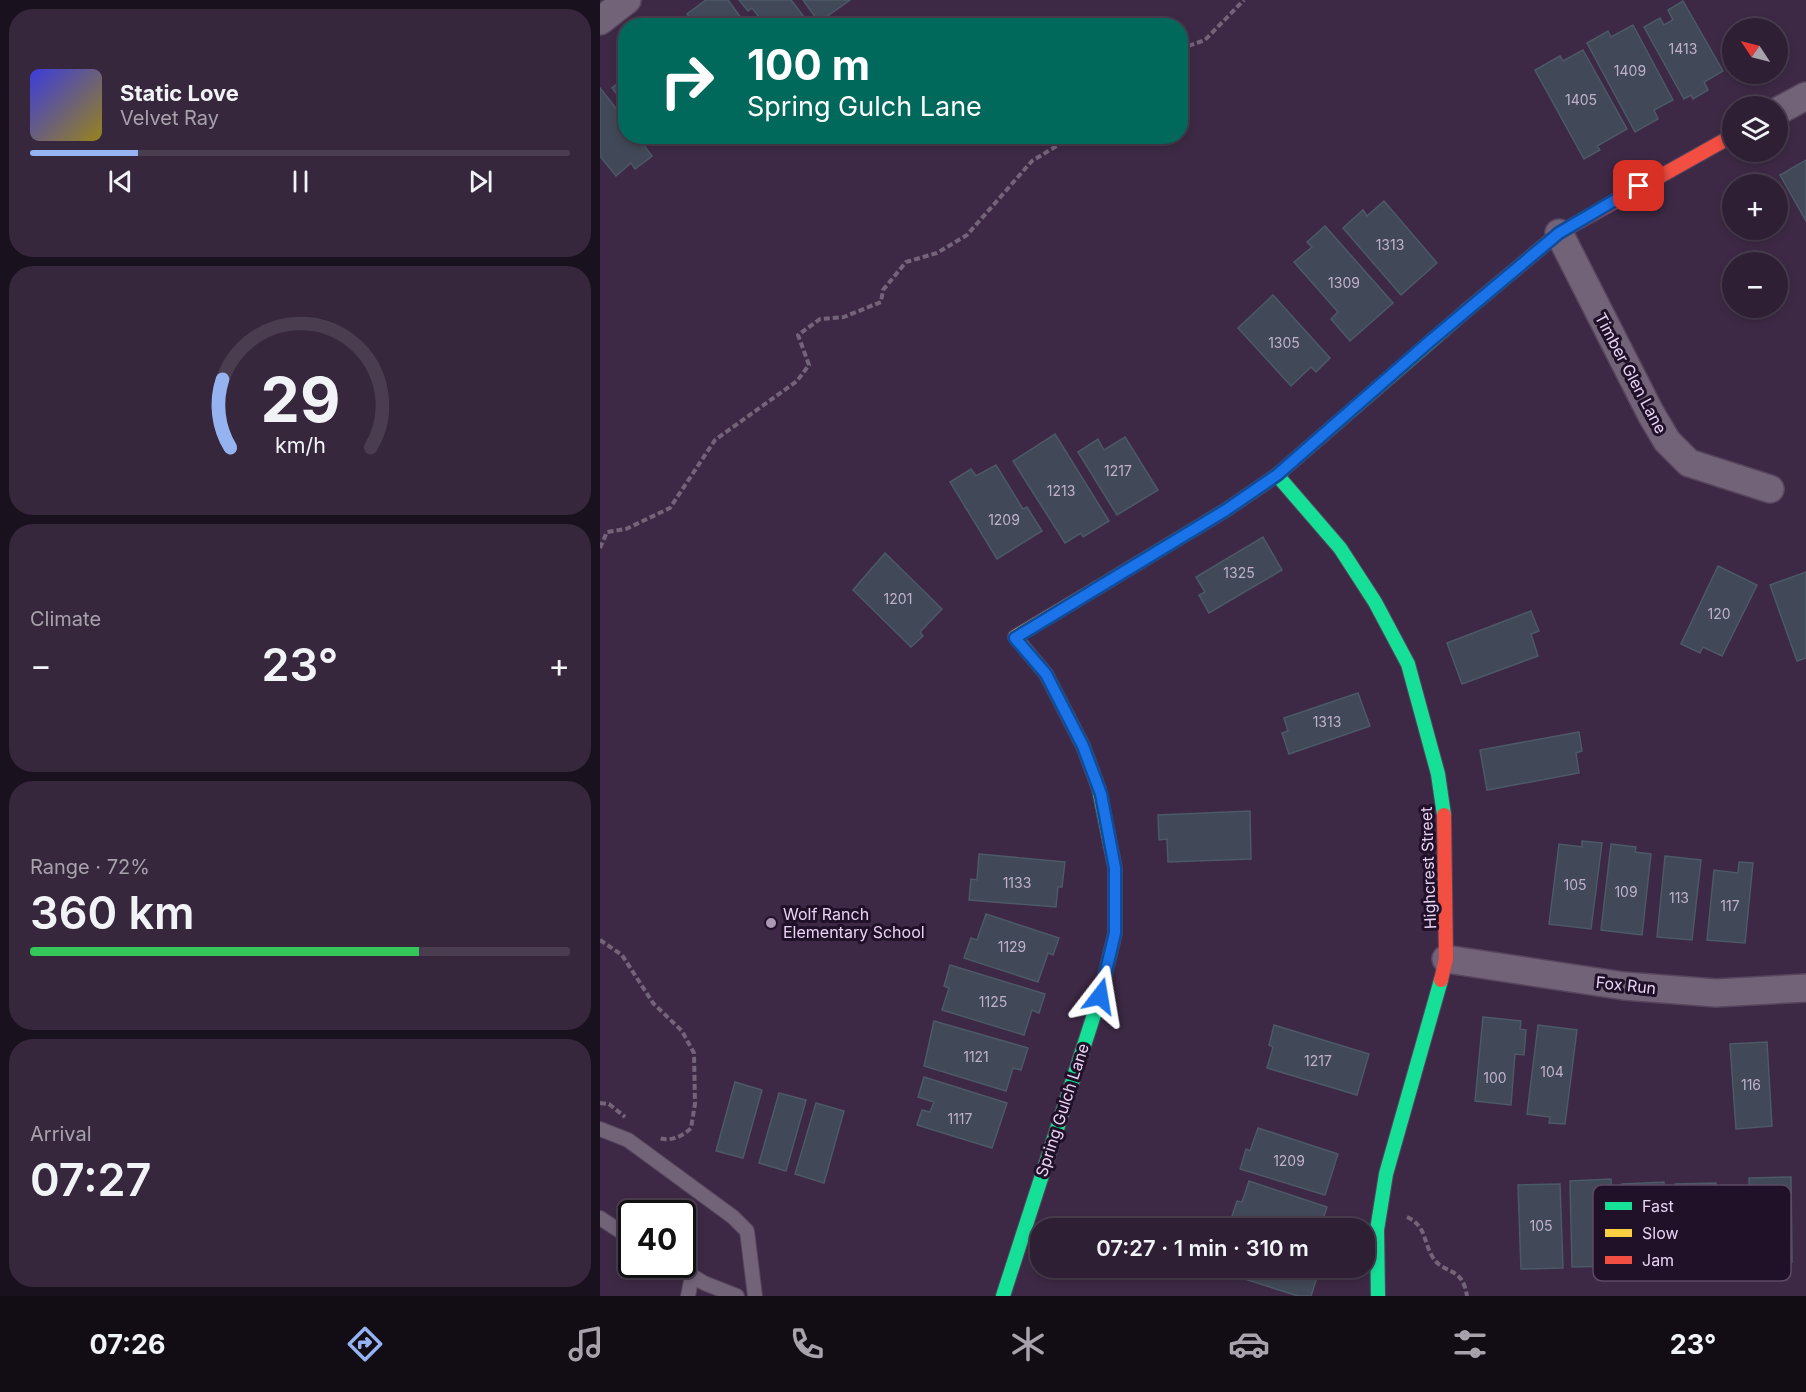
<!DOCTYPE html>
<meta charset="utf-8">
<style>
:root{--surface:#2e1f34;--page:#36273c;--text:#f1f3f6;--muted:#a7a2ac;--line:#493d4f;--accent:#95b2f1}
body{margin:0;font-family:Inter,sans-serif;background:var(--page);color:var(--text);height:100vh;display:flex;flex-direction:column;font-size:22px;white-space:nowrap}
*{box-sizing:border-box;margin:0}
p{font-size:20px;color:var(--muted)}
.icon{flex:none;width:33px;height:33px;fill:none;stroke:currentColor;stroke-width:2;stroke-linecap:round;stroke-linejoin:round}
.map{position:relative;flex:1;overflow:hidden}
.drawer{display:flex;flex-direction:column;gap:9px;padding:9px;background:#19111d;width:600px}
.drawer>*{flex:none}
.banner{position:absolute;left:18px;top:18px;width:570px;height:126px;border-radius:24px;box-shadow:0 3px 9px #0003,0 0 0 2px var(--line);background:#00695c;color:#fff;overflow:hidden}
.needle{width:39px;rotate:305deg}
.fabs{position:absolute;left:1122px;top:18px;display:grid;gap:12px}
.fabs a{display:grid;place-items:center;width:66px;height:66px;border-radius:50%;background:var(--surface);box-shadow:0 3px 9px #0003,0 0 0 2px var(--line);font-size:30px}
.speed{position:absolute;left:18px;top:1200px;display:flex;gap:12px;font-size:30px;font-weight:700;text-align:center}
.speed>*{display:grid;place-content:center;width:78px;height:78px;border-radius:50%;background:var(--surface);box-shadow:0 3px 9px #0003,0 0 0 2px var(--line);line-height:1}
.speed .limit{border:3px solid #111;border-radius:9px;background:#fff;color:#111}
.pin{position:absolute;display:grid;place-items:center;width:51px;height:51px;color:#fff;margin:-26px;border-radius:12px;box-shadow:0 3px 9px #0006}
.me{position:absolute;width:66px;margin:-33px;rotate:14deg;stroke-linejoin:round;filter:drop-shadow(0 0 4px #0008)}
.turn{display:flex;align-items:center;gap:21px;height:126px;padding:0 30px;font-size:27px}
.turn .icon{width:78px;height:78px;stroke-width:2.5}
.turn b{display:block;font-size:42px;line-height:51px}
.big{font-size:45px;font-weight:600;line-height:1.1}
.drawer .tile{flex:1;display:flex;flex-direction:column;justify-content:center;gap:9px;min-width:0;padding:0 21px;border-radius:24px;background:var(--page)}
.drawer .dial{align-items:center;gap:0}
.dial svg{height:156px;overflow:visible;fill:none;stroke:var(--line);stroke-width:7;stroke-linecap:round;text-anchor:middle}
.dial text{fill:var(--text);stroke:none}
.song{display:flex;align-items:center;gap:18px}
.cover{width:72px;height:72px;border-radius:9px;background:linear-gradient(135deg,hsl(240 70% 55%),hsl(50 70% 35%))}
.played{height:6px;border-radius:3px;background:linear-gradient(90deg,var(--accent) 20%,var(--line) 20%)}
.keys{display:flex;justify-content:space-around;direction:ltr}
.heat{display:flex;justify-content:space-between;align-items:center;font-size:33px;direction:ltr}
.charge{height:9px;border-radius:4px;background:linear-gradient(90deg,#34c759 72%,var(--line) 0)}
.trip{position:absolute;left:430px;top:1218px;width:345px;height:60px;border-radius:24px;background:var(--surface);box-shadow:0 3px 9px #0003,0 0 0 2px var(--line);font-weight:600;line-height:60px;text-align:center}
.tabs{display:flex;height:96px;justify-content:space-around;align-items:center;background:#120c15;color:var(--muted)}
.tabs .icon{width:42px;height:42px}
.tabs .current{color:var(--accent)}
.tabs b{font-size:27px;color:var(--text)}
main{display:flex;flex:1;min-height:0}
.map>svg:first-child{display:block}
</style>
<main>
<section class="drawer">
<div class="tile">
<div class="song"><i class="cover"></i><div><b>Static Love</b><p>Velvet Ray</p></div></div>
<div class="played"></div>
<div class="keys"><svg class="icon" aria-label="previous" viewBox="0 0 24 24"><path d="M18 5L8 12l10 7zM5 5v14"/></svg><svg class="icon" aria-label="pause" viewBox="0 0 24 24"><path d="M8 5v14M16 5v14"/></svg><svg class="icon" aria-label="next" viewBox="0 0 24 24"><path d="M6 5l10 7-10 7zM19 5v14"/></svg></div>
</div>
<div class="tile dial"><svg viewBox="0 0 100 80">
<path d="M14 69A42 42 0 1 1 86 69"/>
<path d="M14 69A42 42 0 0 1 10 34" stroke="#95b2f1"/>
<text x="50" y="56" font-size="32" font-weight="700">29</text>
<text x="50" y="72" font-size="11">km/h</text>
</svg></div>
<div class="tile"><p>Climate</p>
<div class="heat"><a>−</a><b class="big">23°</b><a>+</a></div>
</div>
<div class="tile"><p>Range · 72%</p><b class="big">360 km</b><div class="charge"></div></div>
<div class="tile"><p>Arrival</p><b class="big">07:27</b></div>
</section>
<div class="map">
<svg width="1206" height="1296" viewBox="0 0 1206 1296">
<rect width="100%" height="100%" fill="#3d2945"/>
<!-- building -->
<g fill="#414857" stroke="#4c5967" stroke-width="1.5">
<polygon points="106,0 128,0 147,26 96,26 87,14"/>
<polygon points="139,0 191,0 211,26 166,26 152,8 148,11"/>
<polygon points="203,0 250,0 219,22"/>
<polygon points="1083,1 1123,71 1104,82 1108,90 1093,99 1091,95 1084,99 1044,27 1060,18 1064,25 1073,20 1068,10"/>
<polygon points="1033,25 1073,100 1054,110 1058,119 1035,132 987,43 1008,31 1011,37"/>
<polygon points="983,50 1027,129 997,146 1000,150 984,159 935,70 960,56 963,61"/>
<polygon points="26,77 26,106 12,88"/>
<polygon points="0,88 26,121 26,136 37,136 52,156 35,169 31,163 16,176 0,156"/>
<polygon points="1206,160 1206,221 1180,175"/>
<polygon points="784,201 837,263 801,295 743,228 763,210 767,216"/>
<polygon points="725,226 793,303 750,341 731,319 738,312 694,262 712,247 707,242"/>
<polygon points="673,295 730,358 716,372 711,367 691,386 638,328"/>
<polygon points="455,434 509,521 483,537 481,533 465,543 413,461"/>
<polygon points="525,437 558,490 517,515 478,452 498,439 504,450"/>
<polygon points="396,465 423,509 427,507 442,531 397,559 350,482 371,469 376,476"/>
<polygon points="663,537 682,570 609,613 599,595 605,592 596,577"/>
<polygon points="285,553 342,609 320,632 323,636 311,647 253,590"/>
<polygon points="1118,566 1157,585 1122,656 1103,647 1100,653 1081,644"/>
<polygon points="1206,572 1206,658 1197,661 1170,585"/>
<polygon points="931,611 939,631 931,634 938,656 862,684 847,643"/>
<polygon points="758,693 770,726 689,754 682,733 688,731 684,718"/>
<polygon points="979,732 982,751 976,753 979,773 887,790 880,750"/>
<polygon points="650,811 651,859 568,862 567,839 559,840 558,815"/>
<polygon points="982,841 1002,843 991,929 949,924 959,844 982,847"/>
<polygon points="1011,844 1036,847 1035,852 1051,854 1042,935 1001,930"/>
<polygon points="379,854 465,862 462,887 458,887 456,907 369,900 371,879 377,880"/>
<polygon points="1065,856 1101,860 1092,940 1057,937"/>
<polygon points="1139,862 1153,863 1145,943 1107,940 1114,870 1138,873"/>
<polygon points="386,914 459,938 453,955 448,953 438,982 364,958 371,938 377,940"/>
<polygon points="350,965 445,994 439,1013 432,1010 424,1035 342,1010 349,988 344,986"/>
<polygon points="883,1017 921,1021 920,1029 926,1030 924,1055 915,1054 911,1105 875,1101"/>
<polygon points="334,1021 428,1048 421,1070 413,1068 406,1091 324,1066"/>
<polygon points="674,1025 769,1054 757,1095 667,1068 673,1047 669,1045"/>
<polygon points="938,1025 977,1030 965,1124 949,1123 950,1117 927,1114"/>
<polygon points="1167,1042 1172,1126 1136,1129 1130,1044"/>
<polygon points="324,1077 407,1103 392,1148 317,1125 322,1110 330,1112 334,1102 318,1097"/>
<polygon points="135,1082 162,1090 143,1158 116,1151"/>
<polygon points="179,1093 206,1100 186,1171 159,1163"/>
<polygon points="216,1103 244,1111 224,1183 195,1174"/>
<polygon points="658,1128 738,1154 725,1195 640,1169 646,1149 650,1151"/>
<polygon points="1191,1177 1192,1262 1150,1263 1149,1178"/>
<polygon points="1011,1179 1014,1266 972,1267 970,1181"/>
<polygon points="649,1181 727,1207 720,1228 659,1228 631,1219 637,1201 642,1202"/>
<polygon points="1064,1182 1067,1264 1026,1266 1022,1184"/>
<polygon points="1116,1183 1118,1261 1077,1262 1075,1184"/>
<polygon points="960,1184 963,1268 921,1269 918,1185"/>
<polygon points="637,1268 720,1268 711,1296 698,1296 635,1276"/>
</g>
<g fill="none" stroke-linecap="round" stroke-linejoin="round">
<!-- lane casing -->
<g stroke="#56455d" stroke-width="16">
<g id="lane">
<polyline points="0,1129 28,1140 133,1217 147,1231 155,1296"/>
<polyline points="0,1218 32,1239"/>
<polyline points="73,1264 104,1283 137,1296"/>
<polyline points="88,1296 92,1276"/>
</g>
</g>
<!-- street casing -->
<g stroke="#56455d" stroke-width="30">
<g id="street">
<polyline points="0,21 27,0"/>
<polyline points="1178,111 1206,96"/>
<polyline points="959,233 1051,414 1067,441 1089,463 1170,489"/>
<polyline points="846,959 1024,986 1116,993 1206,988"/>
</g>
</g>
<!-- fast casing -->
<g stroke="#56455d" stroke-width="16">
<g id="fast">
<polyline points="677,475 740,548 775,602 808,664 838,774 844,815"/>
<polyline points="497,588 626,510 677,475 867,310"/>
<polyline points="403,1296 500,996 515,933 515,868 499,789"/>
<polyline points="778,1296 777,1230 786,1174 841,980"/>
</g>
</g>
<!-- slow casing -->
<g stroke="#56455d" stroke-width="16">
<polyline id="slow" points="497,588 415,637 446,674 483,746 499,789"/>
</g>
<!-- jam casing -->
<g stroke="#56455d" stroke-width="16">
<g id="jam">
<polyline points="867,310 959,233 1132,136"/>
<polyline points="841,980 846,959 844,815"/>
</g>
</g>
<!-- path -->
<g stroke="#736479" stroke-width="4" stroke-dasharray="6 3" stroke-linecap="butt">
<polyline points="580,49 605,40 644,0"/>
<polyline points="0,548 7,532 26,529 70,508 115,440 197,381 209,365 198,335 220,319 244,317 281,302 283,290 306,262 337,253 367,235 432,161 473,136"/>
<path d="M0,940L22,955L53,1003L82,1031L94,1053L95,1104L91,1128C83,1136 71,1142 59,1138"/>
<polyline points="0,1103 9,1104 25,1117"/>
<path d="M807,1217C826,1226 823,1240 832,1256C843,1276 862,1264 867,1296"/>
</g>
<!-- lane -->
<use href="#lane" stroke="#726379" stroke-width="14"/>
<!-- street -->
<use href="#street" stroke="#726379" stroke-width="27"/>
<!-- fast -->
<use href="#fast" stroke="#16e098" stroke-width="14"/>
<!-- slow -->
<use href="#slow" stroke="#ffcf43" stroke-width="14"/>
<!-- jam -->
<use href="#jam" stroke="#f24e42" stroke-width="14"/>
</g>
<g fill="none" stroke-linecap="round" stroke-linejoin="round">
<!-- route casing -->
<g stroke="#114b97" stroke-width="15">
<polyline id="route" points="500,996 515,933 515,868 501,794 483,746 446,674 415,638 626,510 677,475 829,342 959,233 1039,186"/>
</g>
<!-- route -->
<use href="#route" stroke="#1a73e8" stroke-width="10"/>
</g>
<!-- markers -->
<circle fill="#ad98b7" stroke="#201028" stroke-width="2" cx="171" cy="923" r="6"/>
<g text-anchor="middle" stroke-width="6" stroke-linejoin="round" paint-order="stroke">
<!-- number labels -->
<g font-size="14" fill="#bfb0cd">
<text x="1083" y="54">1413</text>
<text x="1030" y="76">1409</text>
<text x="981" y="105">1405</text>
<text x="790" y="250">1313</text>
<text x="744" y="288">1309</text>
<text x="684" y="348">1305</text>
<text x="518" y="476">1217</text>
<text x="461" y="496">1213</text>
<text x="404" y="525">1209</text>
<text x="639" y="578">1325</text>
<text x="298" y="604">1201</text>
<text x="1119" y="619">120</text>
<text x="727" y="727">1313</text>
<text x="417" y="888">1133</text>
<text x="975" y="890">105</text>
<text x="1026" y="897">109</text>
<text x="1079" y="903">113</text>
<text x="1130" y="911">117</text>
<text x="412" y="952">1129</text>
<text x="393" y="1007">1125</text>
<text x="376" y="1062">1121</text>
<text x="718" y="1066">1217</text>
<text x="952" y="1077">104</text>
<text x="895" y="1083">100</text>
<text x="1151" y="1090">116</text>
<text x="360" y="1124">1117</text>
<text x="689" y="1166">1209</text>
<text x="941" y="1231">105</text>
</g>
<!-- street labels -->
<g font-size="16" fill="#e9d3f4" stroke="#201028">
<text transform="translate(1031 373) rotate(62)" y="6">Timber Glen Lane</text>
<text transform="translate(828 868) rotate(-92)" y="6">Highcrest Street</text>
<text transform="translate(1026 985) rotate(6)" y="6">Fox Run</text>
<text transform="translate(462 1110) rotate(-72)" y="6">Spring Gulch Lane</text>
</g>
<!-- poi labels -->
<g font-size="16" fill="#e9d3f4" stroke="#201028" text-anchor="start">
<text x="183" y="920">Wolf Ranch<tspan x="183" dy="18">Elementary School</tspan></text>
</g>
</g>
<!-- legend -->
<rect x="993" y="1185" width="198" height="96" rx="9" fill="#201028" stroke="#5c4a65" stroke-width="1.5"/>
<rect x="1005" y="1202" width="27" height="8" fill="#16e098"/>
<rect x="1005" y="1229" width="27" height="8" fill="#ffcf43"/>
<rect x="1005" y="1256" width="27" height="8" fill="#f24e42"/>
<g font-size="16" fill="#e9d3f4">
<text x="1042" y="1212">Fast</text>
<text x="1042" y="1239">Slow</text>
<text x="1042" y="1266">Jam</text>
</g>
</svg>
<div class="fabs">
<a><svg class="needle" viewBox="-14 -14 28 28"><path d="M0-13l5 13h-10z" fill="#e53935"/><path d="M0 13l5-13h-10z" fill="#a7a2ac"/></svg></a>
<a><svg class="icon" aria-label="layers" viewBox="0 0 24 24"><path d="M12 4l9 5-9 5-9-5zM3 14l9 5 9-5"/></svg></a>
<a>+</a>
<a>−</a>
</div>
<div class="speed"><div class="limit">40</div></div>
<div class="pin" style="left:1039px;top:186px;background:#d93025"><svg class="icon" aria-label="arrive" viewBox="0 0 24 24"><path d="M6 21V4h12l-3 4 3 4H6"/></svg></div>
<svg class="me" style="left:500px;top:996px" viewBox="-20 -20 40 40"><path d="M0-17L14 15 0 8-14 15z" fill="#1a73e8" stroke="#fff" stroke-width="4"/></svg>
<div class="trip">07:27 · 1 min · 310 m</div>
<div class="banner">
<div class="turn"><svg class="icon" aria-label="right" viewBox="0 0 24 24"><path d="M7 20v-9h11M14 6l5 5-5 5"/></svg><div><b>100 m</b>Spring Gulch Lane</div></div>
</div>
</div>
</main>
<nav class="tabs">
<b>07:26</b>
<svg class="icon current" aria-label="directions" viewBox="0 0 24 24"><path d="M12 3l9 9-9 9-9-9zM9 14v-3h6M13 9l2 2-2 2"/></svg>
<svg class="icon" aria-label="music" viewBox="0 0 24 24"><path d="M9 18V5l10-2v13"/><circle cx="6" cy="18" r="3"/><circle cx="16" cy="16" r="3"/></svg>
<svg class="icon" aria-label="phone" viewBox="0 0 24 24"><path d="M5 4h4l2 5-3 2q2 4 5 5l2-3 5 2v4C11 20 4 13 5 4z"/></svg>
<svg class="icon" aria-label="climate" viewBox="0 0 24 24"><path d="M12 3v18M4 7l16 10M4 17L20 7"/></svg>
<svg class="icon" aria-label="car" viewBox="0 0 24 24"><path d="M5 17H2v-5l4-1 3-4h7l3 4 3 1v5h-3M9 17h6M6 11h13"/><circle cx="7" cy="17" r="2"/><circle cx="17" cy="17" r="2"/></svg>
<svg class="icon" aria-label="filters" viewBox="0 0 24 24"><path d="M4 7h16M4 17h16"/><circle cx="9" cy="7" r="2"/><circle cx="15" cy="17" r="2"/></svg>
<b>23°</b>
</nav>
